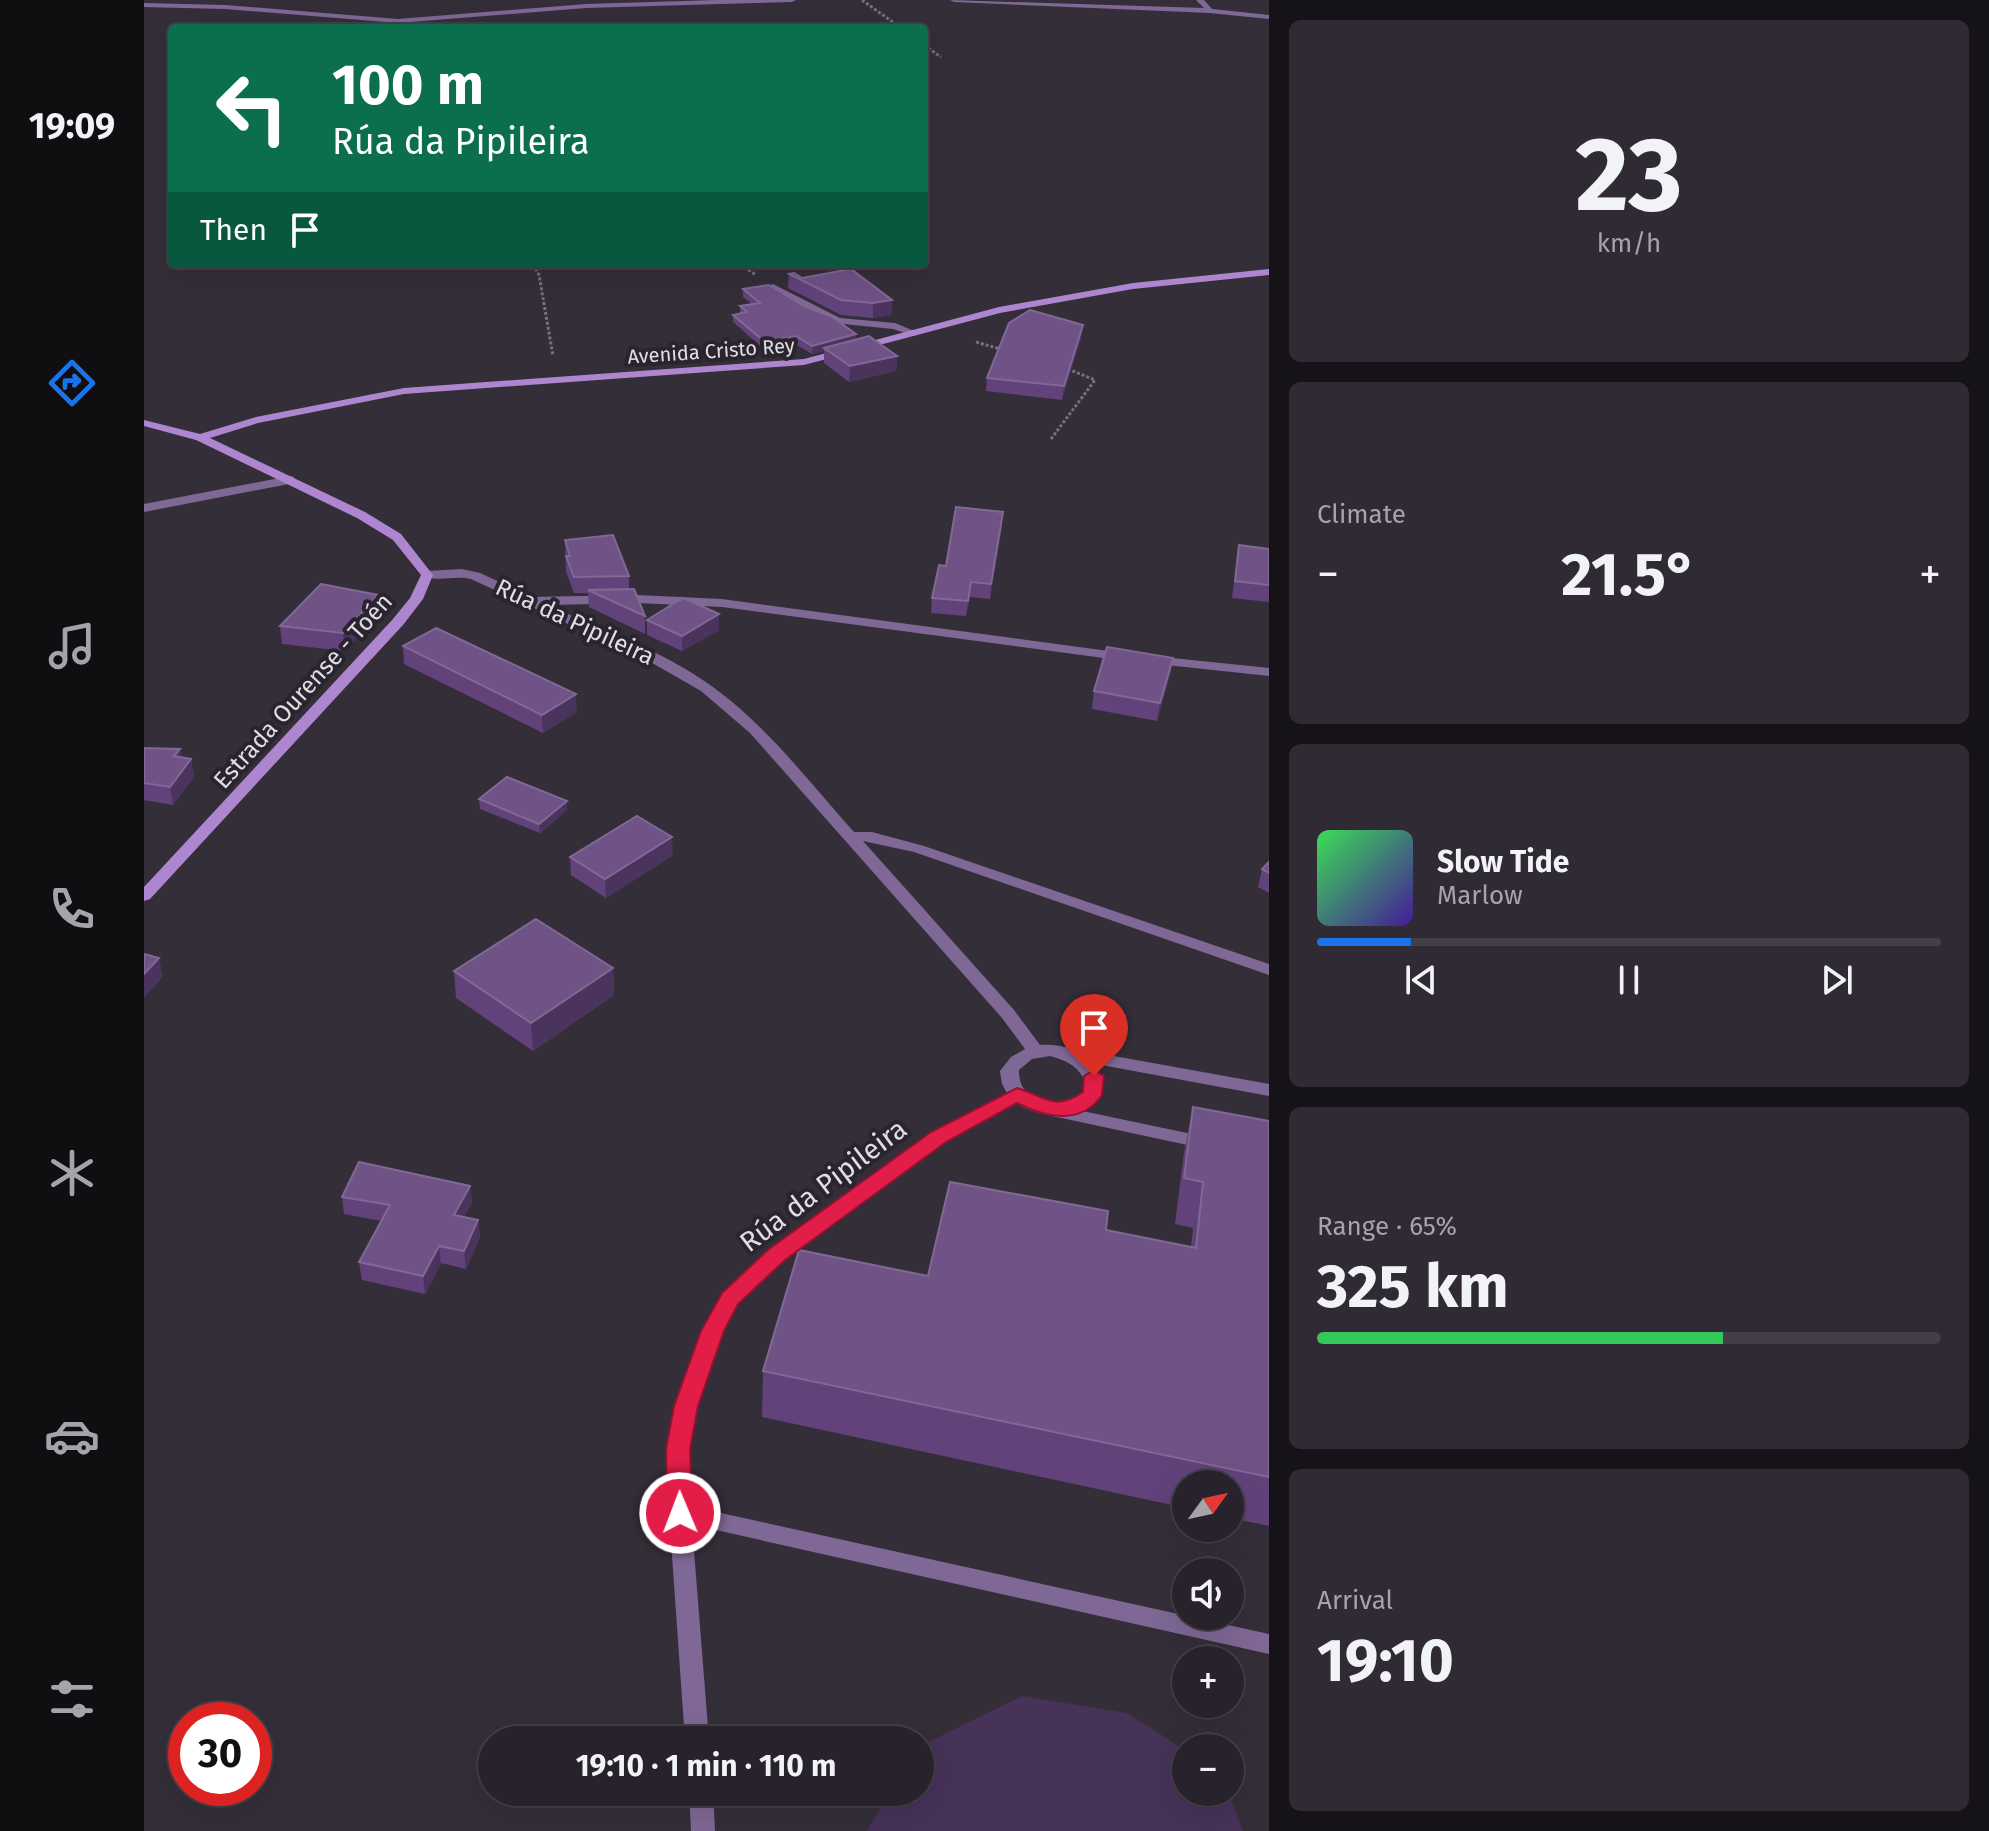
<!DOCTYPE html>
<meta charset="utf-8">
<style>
:root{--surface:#27222b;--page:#2f2a33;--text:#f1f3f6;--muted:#a4a4a9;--line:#433f47;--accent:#1a73e8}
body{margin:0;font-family:"Fira Sans",sans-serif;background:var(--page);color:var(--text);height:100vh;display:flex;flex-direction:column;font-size:30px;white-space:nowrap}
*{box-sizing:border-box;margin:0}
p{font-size:26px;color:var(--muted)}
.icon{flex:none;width:44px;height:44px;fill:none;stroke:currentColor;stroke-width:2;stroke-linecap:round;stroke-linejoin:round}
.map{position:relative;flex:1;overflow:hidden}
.sheet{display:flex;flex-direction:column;gap:20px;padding:20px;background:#151318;width:720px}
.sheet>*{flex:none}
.top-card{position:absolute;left:24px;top:24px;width:760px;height:244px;border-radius:8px;box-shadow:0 8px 32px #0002,0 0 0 2px var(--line);background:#0b6e4f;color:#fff;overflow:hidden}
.needle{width:52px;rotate:57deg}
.tools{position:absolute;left:1028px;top:1470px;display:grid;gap:16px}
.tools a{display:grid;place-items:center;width:72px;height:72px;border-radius:50%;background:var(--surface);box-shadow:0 8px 32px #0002,0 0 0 2px var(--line);font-size:40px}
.speed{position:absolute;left:24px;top:1702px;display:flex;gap:16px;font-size:40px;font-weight:700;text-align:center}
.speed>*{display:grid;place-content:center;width:104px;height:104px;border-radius:50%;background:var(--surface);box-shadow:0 8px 32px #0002,0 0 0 2px var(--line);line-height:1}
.speed .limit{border:12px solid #d22;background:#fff;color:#111}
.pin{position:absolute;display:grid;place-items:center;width:68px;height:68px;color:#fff;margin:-82px -34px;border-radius:50% 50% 50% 0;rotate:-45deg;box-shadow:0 0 8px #0007}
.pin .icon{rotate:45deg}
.me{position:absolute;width:88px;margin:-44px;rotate:359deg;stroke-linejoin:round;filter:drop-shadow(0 0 6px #0008)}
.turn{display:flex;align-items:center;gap:28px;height:168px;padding:0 32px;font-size:36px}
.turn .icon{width:104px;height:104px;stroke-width:2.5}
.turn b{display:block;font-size:56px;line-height:68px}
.then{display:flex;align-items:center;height:76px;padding:0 32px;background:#0003;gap:16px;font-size:30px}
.big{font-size:60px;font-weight:700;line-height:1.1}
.sheet .tile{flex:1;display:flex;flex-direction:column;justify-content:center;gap:12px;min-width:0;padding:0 28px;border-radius:12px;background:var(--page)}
.sheet .dial{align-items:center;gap:0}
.dial b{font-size:104px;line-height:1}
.song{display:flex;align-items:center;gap:24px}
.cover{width:96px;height:96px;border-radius:12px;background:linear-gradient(135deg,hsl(130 70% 55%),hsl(260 70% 35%))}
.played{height:8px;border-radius:4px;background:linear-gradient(90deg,var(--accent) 15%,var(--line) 15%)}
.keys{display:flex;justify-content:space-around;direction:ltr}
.heat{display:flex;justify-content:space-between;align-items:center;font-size:44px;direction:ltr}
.charge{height:12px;border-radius:6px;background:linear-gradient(90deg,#34c759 65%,var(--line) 0)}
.trip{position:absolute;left:334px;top:1726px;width:456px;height:80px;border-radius:40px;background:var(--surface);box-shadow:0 8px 32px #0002,0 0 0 2px var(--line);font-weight:700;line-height:80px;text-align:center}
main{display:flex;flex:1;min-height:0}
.tab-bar{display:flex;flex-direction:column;width:144px;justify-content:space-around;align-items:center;background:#100e11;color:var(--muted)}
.tab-bar .icon{width:56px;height:56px}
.tab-bar .active{color:var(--accent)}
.tab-bar b{font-size:36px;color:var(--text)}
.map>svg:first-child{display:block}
</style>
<main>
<nav class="tab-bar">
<b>19:09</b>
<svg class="icon active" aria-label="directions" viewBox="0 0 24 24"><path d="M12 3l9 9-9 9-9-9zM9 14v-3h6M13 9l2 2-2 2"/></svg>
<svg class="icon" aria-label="music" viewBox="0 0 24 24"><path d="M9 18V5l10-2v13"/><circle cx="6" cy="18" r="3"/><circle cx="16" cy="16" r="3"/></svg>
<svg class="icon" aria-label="phone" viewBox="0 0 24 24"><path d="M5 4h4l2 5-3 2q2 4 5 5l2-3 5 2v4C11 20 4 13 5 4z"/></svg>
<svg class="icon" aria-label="climate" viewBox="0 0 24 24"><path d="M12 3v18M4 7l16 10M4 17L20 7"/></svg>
<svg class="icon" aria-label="car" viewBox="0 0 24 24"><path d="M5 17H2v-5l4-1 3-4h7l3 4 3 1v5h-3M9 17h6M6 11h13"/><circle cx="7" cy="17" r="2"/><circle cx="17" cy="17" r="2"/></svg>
<svg class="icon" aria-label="filters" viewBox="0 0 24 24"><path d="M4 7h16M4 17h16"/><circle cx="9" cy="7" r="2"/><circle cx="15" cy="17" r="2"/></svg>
</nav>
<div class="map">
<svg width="1125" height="1831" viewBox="0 0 1125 1831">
<rect width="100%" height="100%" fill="#342e39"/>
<!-- green -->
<polygon fill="#473258" points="878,1696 983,1713 1042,1751 1042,1792 1084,1792 1099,1831 723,1831 745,1792 776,1792 776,1746"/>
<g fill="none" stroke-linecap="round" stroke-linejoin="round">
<!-- path -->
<g stroke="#76717b" stroke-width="3" stroke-dasharray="3 2" stroke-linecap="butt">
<polyline points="718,0 757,28"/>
<polyline points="780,45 797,57"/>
<polyline points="389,264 395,275 409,356"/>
<polyline points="596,264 612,275"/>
<polyline points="832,342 860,350"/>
<polyline points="907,439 951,380 924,369"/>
</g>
<!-- lane -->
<g fill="#806896" fill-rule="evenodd">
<polygon points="920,1047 1125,1084 1125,1096 914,1057 911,1053 914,1049"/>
<polygon points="905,1104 1062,1137 1068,1138 1071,1143 1068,1148 1062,1149 899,1114 896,1110 899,1106"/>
<polygon points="536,1504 1125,1634 1125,1654 536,1522 528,1520 525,1513 528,1506"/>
</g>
<!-- street -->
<g fill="#806896" fill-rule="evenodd">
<polygon points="572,0 652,0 648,2 442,8 254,23 81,9 0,7 0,3 81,5 254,19 442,4"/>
<polygon points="806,0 1060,8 1052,0 1060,0 1068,9 1125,15 1125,19 1066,13 810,2"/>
<polygon points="629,284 696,318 751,323 775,333 770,336 749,329 690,323 661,311 625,289 624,287"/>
<polygon points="146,476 150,477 150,483 0,512 0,504"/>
<path d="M318,569L336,573L388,597L493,595L578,599L987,654V660L982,661L578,607L493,603L404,605C458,630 520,651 569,687C623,726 665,782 710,832H728L780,846L1125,964V975L770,852L719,841L870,1010L896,1045C925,1042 952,1058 960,1086C956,1092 952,1103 946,1107C925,1121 891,1116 872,1103L800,1142L640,1260L592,1304L579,1331L552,1406L545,1449L547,1513L565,1740H541L525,1513L523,1449L532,1406L559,1331L578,1294L626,1250L788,1132L863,1093L858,1084L856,1071L867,1057L881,1049L858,1018L606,733L557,691L510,664L327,579C311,575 290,583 277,575L283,571ZM906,1056C924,1061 937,1067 942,1086L935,1098C909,1107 874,1103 875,1070L888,1059Z"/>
<polygon points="1009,656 1125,668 1125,676 1004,663 1002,660"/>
<polygon points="545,1792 569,1792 571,1831 547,1831"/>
</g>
<!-- secondary -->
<polygon fill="#ad86cf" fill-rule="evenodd" points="1125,269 1125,275 989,289 856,313 660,365 260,394 114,423 66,438 221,512 257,534 289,575 279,599 259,625 6,899 0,901 0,887 249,619 266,598 277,575 249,540 213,518 52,440 0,426 0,420 56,434 112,417 260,388 660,359 855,307 989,283"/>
</g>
<!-- wall -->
<g fill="#62427b">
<polygon points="645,274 748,300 747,315 729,318 697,315 644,288"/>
<polygon points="599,289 711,340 753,356 752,371 705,382 680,363 680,351 668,354 651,344 621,350 589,322 589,315 596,313 596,306 608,304 599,297"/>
<polygon points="939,325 937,338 918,400 842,391 843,378"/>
<polygon points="858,526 846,599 826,597 822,616 787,613 788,598 802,566"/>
<polygon points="421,540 485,576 485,589 501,616 501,634 445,607 444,593 430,593 422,572"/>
<polygon points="1095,545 1125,549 1125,602 1088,598"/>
<polygon points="234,595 236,612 201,651 138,644 136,626"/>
<polygon points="503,620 575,630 538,651 503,635"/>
<polygon points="259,646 433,712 399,733 260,664"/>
<polygon points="1029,658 1026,675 1013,721 948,709 950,691"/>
<polygon points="0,748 47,759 50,777 29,805 0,800"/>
<polygon points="335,799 423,801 423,810 396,833 336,809"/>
<polygon points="529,855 462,898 427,875 426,857"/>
<polygon points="1125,862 1125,893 1114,887 1118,869"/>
<polygon points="469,968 470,995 389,1051 312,998 310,971"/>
<polygon points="1049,1107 1125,1121 1125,1526 1086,1518 1086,1484 1042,1484 1042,1508 618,1417 619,1371 784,1276 962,1230 1047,1247 1049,1228 1031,1224 1040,1153"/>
<polygon points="326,1186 328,1203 320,1217 334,1220 336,1237 322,1269 297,1263 281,1294 218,1280 215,1262 237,1221 200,1214 198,1197"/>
</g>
<!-- shaded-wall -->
<g fill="#4a335c">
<polygon points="748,300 747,315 729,318 729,303"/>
<polygon points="939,325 937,338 918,400 920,386"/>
<polygon points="712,334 711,342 680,348 680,351 668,354 668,346"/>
<polygon points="652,336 651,344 621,350 621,342"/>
<polygon points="753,356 752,371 705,382 706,366"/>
<polygon points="859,512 858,526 846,599 847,584"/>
<polygon points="827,582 826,597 822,616 824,601"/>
<polygon points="234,595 236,612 201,651 199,633"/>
<polygon points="575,614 575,630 538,651 538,636"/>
<polygon points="1029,658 1026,675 1013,721 1016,703"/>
<polygon points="432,694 433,712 399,733 398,715"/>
<polygon points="36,749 40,767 30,756"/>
<polygon points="47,759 50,777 29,805 26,787"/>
<polygon points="423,801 423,810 396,833 395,824"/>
<polygon points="528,837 529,855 462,898 461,879"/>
<polygon points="15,958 19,977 0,998 0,974"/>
<polygon points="469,968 470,995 389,1051 387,1023"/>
<polygon points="326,1186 328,1203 312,1232 310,1215"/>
<polygon points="334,1220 336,1237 322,1269 320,1251"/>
<polygon points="295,1246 297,1263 281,1294 279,1276"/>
</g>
<!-- building -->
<g fill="#6f5286" stroke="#816895" stroke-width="2">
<polygon points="707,269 748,300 729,303 697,300 645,274 650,273 658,278"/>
<polygon points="625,285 660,306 688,317 712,334 668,346 652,336 621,342 589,315 603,312 596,306 616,303 599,289"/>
<polygon points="886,310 939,325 920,386 843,378 865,323"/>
<polygon points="725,336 753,356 706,366 680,348"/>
<polygon points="812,507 859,512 847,584 827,582 824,601 788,598 795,565 802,566"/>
<polygon points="469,535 485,576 430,577 422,556 426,556 421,540"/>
<polygon points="1095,545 1125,549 1125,585 1091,581"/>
<polygon points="177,584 234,595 199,633 136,626"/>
<polygon points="490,589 501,616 444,590"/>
<polygon points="539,598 575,614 538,636 503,620"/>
<polygon points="292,628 432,694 398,715 259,646"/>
<polygon points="963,647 1029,658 1016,703 950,691"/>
<polygon points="0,748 36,749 30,756 47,759 26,787 0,783"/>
<polygon points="363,777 423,801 395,824 335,799"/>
<polygon points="493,816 528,837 461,879 426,857"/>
<polygon points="1125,862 1125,873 1118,869"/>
<polygon points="392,919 469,968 387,1023 310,971"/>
<polygon points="0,954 15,958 0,974"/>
<polygon points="1049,1107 1125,1121 1125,1477 619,1371 655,1250 784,1276 806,1182 964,1211 962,1230 1052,1248 1059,1182 1040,1178"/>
<polygon points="215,1162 326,1186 310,1215 334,1220 320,1251 295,1246 279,1276 215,1262 246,1205 198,1197"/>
</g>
<!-- route -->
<path fill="#e11d48" stroke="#92132f" stroke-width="2" d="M950,1070L960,1076L958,1095C937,1126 901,1117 873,1103L802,1142L641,1260L594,1304L580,1331L554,1406L546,1449L548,1513L544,1520L536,1523L527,1520L523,1513L522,1449L530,1406L557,1331L578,1293L625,1249L787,1132L873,1088C901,1096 910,1112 939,1092L940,1076Z"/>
<g text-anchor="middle" stroke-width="8" stroke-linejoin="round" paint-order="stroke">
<!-- far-street labels -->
<g font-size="20" fill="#e1dde5" stroke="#2a242f">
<text transform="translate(567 351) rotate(-4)" y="7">Avenida Cristo Rey</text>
</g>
<!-- street labels -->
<g font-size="24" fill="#e1dde5" stroke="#2a242f">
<text transform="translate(431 622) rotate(25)" y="8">Rúa da Pipileira</text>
<text transform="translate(159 691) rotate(-48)" y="8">Estrada Ourense - Toén</text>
</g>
<!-- near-street labels -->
<g font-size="28" fill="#e1dde5" stroke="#2a242f">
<text transform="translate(679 1185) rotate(-37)" y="10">Rúa da Pipileira</text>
</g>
</g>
</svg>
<div class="tools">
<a><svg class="needle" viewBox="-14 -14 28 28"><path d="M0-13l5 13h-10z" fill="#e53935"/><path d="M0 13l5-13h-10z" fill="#a4a4a9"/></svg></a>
<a><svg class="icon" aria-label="sound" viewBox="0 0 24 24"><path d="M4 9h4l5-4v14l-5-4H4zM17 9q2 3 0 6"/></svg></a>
<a>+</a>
<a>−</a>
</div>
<div class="speed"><div class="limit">30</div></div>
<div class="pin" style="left:950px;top:1076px;background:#d93025"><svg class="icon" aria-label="arrive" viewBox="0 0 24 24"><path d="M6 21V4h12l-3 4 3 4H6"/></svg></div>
<svg class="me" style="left:536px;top:1513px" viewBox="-20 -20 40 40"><circle r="17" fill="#e11d48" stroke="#fff" stroke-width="3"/><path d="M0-11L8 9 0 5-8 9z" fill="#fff"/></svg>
<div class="trip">19:10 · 1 min · 110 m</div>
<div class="top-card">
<div class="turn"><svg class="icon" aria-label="left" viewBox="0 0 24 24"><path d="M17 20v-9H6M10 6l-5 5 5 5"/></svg><div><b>100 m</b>Rúa da Pipileira</div></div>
<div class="then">Then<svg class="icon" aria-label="arrive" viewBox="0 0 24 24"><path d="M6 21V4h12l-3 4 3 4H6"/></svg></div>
</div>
</div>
<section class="sheet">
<div class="tile dial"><b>23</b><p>km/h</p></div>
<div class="tile"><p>Climate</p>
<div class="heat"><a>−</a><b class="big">21.5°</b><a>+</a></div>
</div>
<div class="tile">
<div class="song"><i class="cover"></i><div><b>Slow Tide</b><p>Marlow</p></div></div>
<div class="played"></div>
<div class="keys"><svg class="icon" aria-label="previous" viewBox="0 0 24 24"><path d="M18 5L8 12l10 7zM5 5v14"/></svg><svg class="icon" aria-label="pause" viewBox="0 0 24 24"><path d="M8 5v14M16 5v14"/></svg><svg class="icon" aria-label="next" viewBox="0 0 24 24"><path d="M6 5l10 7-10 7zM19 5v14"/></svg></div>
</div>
<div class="tile"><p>Range · 65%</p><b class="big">325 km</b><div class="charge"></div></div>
<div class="tile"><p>Arrival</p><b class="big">19:10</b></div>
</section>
</main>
